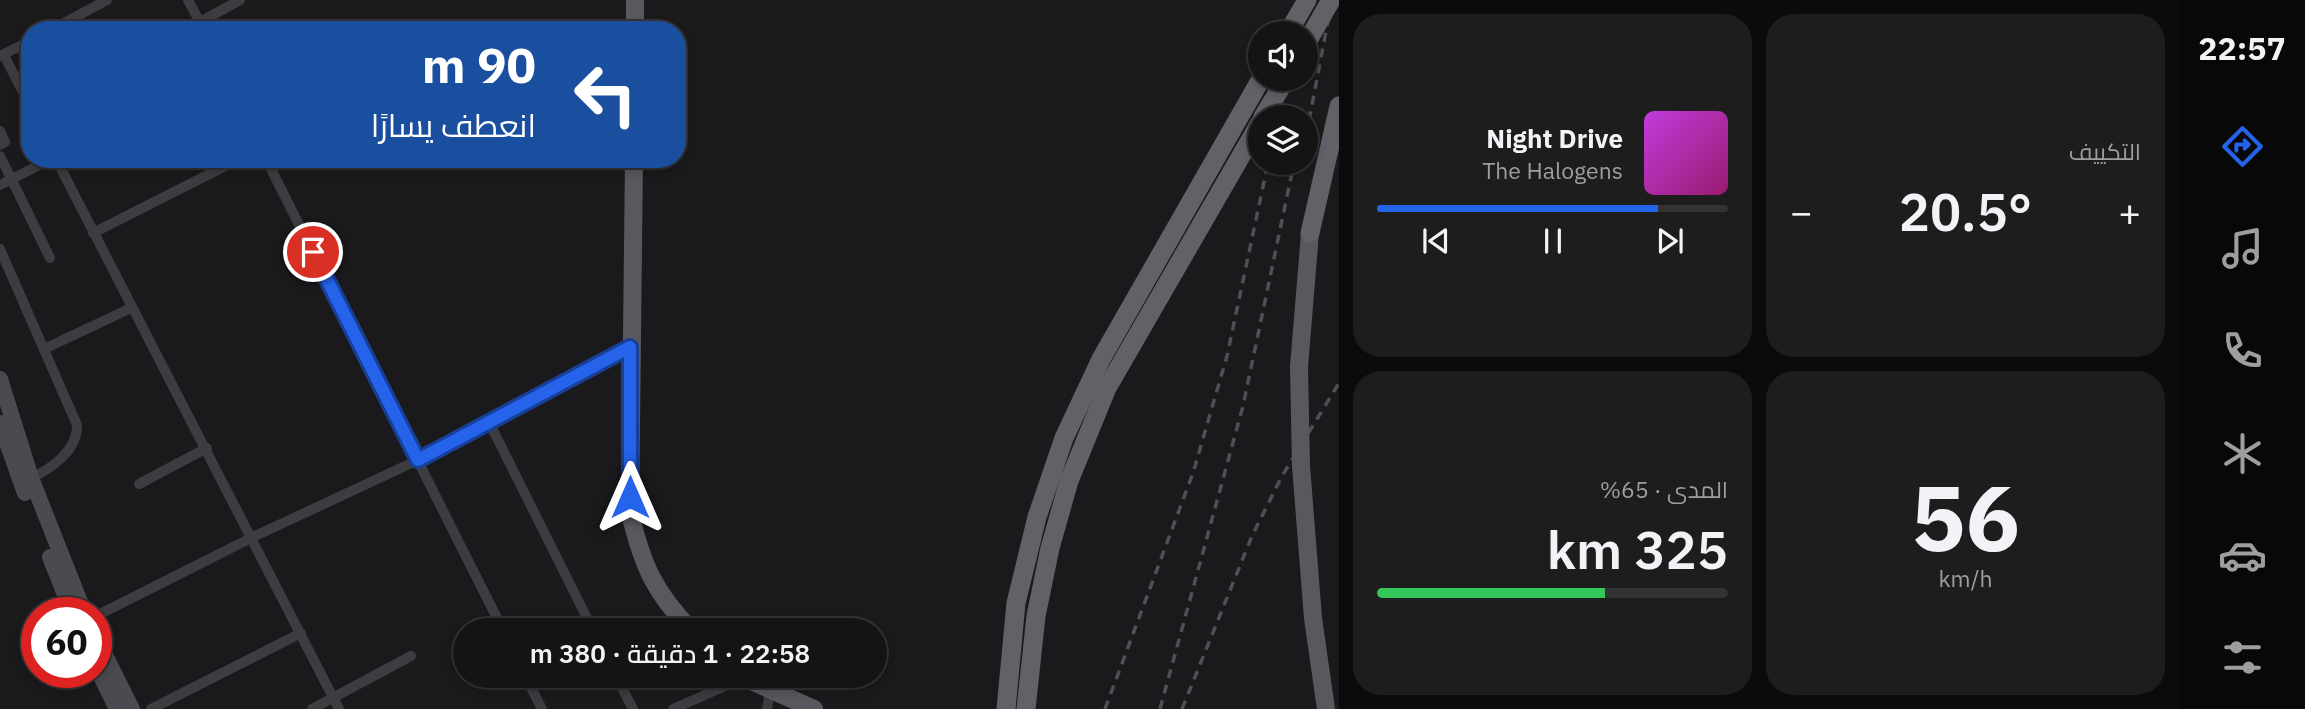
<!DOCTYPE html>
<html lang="ar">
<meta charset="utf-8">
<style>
:root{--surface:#141415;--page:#1d1d1e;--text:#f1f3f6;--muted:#9d9ea0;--line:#333334;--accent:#2563eb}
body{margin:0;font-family:"IBM Plex Sans",Cairo,sans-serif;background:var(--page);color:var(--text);direction:rtl;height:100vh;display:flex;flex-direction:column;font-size:26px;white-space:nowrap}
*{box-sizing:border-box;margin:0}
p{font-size:23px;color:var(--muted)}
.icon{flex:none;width:38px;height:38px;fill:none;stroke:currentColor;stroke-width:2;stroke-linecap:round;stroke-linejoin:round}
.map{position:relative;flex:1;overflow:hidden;direction:ltr}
.panel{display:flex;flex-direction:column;gap:14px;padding:14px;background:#0b0b0c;width:840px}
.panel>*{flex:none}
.guide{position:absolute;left:21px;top:21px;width:665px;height:147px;border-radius:28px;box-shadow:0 4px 10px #0003,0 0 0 2px var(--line);direction:rtl;background:#1a4fa0;color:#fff;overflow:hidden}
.fabs{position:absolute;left:1248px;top:21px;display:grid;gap:14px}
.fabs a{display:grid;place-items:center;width:70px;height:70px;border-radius:50%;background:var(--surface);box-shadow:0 4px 10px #0003,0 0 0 2px var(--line);font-size:35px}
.speed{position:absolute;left:21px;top:597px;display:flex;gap:14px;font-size:35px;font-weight:700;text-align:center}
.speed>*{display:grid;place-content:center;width:91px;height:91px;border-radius:50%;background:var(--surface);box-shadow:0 4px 10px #0003,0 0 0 2px var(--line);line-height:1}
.speed .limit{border:10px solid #d22;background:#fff;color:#111}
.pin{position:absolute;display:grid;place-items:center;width:60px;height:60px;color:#fff;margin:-30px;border:4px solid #fff;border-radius:50%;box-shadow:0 2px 7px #0007}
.me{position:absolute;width:77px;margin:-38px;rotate:0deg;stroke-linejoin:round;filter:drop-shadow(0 0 5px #0008)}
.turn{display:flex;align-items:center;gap:24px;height:147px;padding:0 35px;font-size:32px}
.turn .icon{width:91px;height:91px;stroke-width:2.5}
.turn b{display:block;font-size:49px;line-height:60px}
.big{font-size:52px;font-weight:600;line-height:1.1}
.panel .tile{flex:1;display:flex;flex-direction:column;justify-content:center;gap:10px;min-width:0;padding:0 24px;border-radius:28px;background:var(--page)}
.panel .dial{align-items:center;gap:0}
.dial b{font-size:91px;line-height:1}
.song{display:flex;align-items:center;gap:21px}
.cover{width:84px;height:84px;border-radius:10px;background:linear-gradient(135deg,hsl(290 70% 55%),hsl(320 70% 35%))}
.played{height:7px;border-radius:4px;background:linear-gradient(90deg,var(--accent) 80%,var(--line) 80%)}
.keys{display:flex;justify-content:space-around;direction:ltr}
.heat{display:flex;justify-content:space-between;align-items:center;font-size:38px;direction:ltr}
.charge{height:10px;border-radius:5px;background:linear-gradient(90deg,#34c759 65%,var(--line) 0)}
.panel .tiles{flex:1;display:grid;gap:14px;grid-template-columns:repeat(2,1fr)}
.trip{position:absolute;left:453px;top:618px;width:434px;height:70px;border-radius:35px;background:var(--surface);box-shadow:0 4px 10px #0003,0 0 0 2px var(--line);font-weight:600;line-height:70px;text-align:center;direction:rtl}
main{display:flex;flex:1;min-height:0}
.tab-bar{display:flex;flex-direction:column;width:126px;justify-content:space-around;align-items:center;background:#080808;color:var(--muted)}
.tab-bar .icon{width:49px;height:49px}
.tab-bar .current{color:var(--accent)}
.tab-bar b{font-size:32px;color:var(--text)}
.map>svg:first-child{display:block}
</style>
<main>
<nav class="tab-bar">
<b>22:57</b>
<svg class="icon current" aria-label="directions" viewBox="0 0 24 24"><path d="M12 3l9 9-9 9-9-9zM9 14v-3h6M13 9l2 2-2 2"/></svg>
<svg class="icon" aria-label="music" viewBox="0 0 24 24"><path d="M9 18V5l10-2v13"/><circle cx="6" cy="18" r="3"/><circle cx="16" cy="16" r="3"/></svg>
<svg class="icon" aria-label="phone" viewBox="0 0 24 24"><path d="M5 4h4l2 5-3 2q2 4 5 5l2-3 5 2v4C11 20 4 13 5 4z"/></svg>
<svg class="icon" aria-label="climate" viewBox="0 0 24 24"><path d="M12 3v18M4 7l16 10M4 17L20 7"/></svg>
<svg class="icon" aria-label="car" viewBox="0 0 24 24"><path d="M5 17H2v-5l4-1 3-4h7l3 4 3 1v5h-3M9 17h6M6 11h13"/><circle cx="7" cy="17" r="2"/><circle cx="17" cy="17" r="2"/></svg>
<svg class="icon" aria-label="filters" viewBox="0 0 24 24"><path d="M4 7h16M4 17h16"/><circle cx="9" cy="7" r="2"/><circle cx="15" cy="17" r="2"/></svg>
</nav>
<section class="panel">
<div class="tiles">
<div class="tile"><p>التكييف</p>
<div class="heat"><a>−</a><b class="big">20.5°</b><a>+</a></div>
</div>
<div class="tile">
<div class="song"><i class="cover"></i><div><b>Night Drive</b><p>The Halogens</p></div></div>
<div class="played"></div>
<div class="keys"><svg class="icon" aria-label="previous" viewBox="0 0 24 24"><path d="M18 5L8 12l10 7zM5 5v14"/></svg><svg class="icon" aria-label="pause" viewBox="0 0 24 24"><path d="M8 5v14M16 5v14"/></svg><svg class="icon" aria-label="next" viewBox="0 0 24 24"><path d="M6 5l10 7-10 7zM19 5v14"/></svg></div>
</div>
<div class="tile dial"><b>56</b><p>km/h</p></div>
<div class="tile"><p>المدى · 65%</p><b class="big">325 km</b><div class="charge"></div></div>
</div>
</section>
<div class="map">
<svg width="1339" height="709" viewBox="0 0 1339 709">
<rect width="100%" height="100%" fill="#1a1a1c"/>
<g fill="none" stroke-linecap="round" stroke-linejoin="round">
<!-- minor -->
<g stroke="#3c3c41" stroke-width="10">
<polyline points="188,0 204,30"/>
<polyline points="200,22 240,0"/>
<polyline points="51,30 107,0"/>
<polyline points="4,55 30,106"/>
<polyline points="0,56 30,41"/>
<polyline points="0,131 5,142 0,145"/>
<polyline points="0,156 50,258"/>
<polyline points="56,159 339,709"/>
<polyline points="266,159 503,630"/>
<polyline points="0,185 51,159"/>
<polyline points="93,233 239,159"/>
<path d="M0,249L77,425C78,450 51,469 31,478"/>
<polyline points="44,349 131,308"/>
<polyline points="488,420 593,630"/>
<polyline points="139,484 207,448"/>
<polyline points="96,616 253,537 418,460 630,347"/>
<polyline points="525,676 542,709"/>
<polyline points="616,676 633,709"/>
<polyline points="151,709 301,633"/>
<polyline points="312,709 411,656"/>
<polyline points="673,709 743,678"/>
<polyline points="767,709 770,691"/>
</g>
<!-- secondary -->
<g stroke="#4a4b50" stroke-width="16">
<polyline points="0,379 31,478 84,612"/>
<polyline points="0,423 25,493"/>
<polyline points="50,557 72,612"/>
<polyline points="96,637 132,709"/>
<polyline points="96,666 117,709"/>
</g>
<!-- primary -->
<g stroke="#58595f" stroke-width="18">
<polyline points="635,30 635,0"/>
<path d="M634,159L630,513C642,564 654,592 691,630"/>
<polyline points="1299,367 1310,233"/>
<polyline points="1301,466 1313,618 1326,709"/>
<polyline points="740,676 814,709"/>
</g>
<!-- trunk -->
<g stroke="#606268" stroke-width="19">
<polyline points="1310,233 1339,106"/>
<polyline points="1006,709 1016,603 1037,517 1064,438 1101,359 1261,79"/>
<polyline points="1026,709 1036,616 1050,548 1069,481 1107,388 1260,123"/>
</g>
<!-- rail -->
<g stroke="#4f5055" stroke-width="3.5" stroke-dasharray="9 7" stroke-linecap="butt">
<polyline points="1294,33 1300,0"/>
<polyline points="1277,117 1285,79"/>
<polyline points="1306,136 1332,0"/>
<polyline points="1105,709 1193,473 1227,356 1268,163"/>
<polyline points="1160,709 1243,406 1294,163"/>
<polyline points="1182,709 1252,536 1282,476 1339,383"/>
</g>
<!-- primary-bridge -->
<polyline stroke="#58595f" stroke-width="18" points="1299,367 1301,466"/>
<!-- trunk-bridge -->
<g stroke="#606268" stroke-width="19">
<polyline points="1288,33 1307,0"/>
<polyline points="1306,44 1331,0"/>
<polyline points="1263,117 1286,79"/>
</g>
</g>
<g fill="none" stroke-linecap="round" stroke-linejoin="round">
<!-- route casing -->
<g stroke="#184099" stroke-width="18">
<polyline id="route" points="313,252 418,460 630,347 630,497"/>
</g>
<!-- route -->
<use href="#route" stroke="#2563eb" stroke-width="12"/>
</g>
</svg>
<div class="fabs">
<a><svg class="icon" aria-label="sound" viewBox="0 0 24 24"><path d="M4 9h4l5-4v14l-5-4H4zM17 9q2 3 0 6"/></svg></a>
<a><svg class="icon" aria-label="layers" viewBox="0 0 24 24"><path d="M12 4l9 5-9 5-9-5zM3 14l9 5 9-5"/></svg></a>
</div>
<div class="speed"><div class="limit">60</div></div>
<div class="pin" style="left:313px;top:252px;background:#d93025"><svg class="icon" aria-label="arrive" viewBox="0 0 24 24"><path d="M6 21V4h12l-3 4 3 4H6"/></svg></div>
<svg class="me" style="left:630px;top:497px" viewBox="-20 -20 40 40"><path d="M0-17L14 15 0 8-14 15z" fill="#2563eb" stroke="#fff" stroke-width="4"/></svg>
<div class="trip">22:58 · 1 دقيقة · 380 m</div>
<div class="guide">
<div class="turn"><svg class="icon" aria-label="left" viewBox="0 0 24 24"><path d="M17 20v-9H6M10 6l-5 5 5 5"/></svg><div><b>90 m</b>انعطف يسارًا</div></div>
</div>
</div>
</main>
